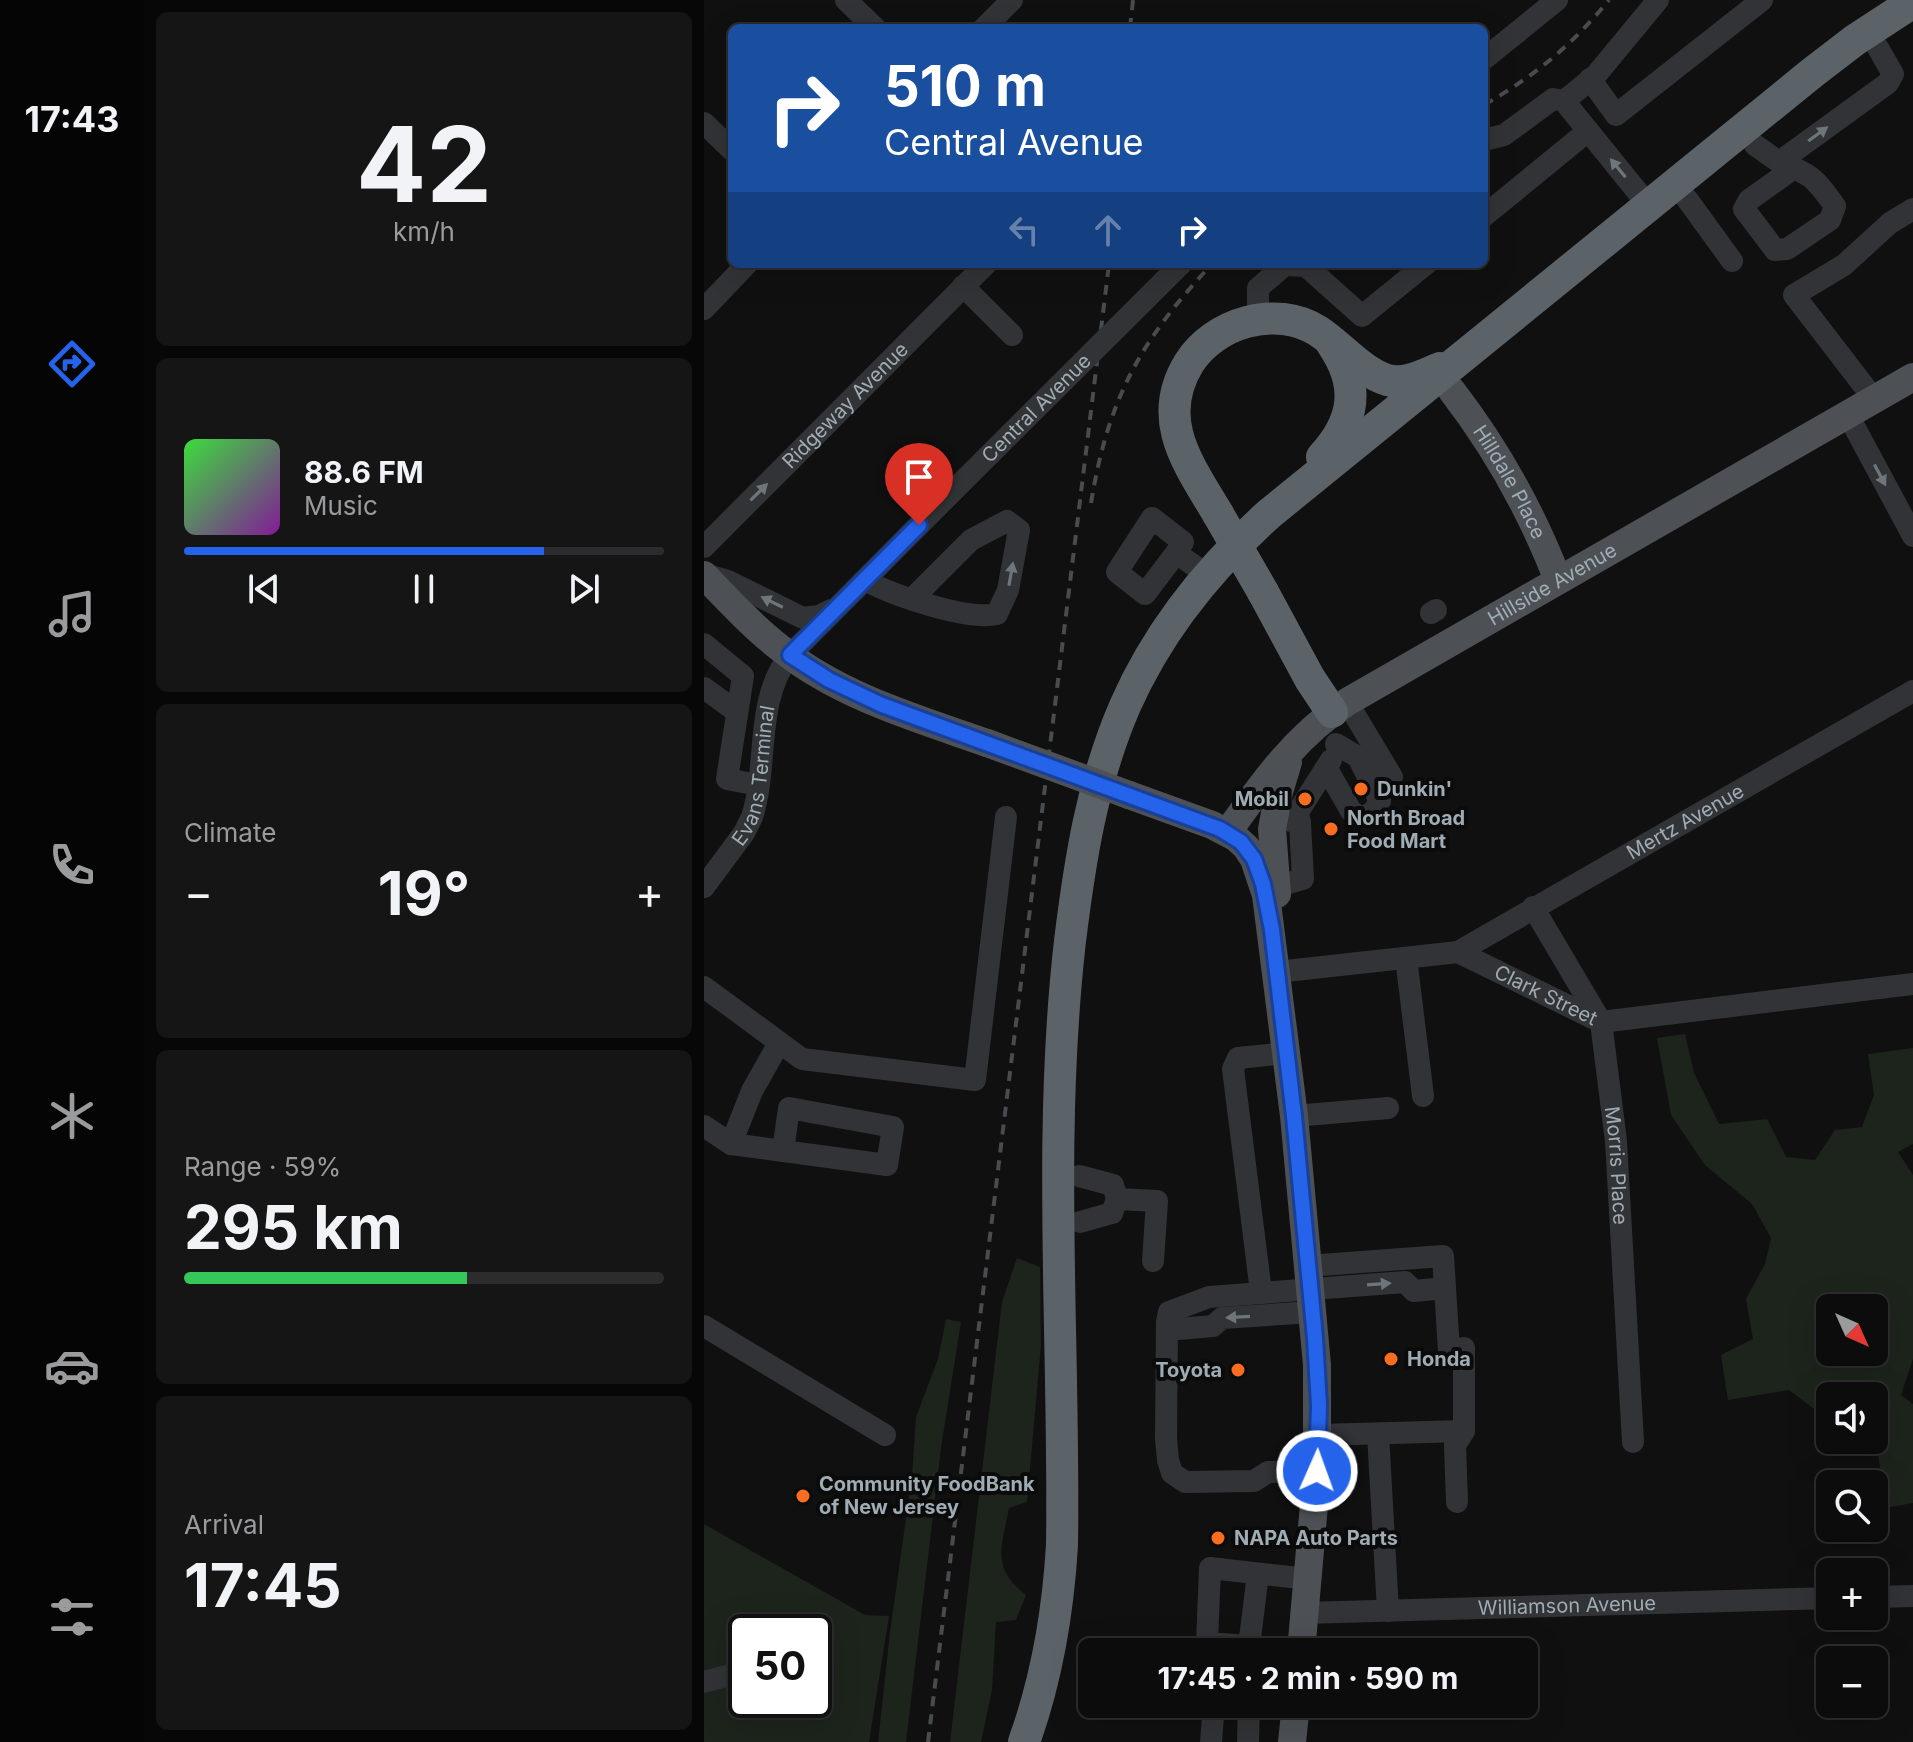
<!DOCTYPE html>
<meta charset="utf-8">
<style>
:root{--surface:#0c0c0d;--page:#151516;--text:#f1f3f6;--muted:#9a9b9d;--line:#2c2c2e;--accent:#2563eb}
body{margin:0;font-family:Inter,sans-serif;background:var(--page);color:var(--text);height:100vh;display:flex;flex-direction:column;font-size:30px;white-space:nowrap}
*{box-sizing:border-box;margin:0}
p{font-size:26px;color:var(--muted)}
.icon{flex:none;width:44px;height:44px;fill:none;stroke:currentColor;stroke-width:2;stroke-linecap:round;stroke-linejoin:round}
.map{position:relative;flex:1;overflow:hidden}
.panel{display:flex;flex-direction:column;gap:12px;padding:12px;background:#070707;width:560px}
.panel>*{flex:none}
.hud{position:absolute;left:24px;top:24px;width:760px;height:244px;border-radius:12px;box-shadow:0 8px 32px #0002,0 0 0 2px var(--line);background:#1a4fa0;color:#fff;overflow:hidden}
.needle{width:52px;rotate:135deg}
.fabs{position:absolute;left:1112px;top:1294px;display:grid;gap:16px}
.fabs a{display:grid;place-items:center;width:72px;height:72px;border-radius:12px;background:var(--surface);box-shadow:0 8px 32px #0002,0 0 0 2px var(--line);font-size:40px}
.speed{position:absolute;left:24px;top:1614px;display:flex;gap:16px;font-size:40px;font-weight:700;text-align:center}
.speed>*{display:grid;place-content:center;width:104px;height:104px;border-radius:50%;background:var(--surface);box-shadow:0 8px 32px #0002,0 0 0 2px var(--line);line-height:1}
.speed .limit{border:4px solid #111;border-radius:12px;background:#fff;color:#111}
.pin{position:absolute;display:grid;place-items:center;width:68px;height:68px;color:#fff;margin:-82px -34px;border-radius:50% 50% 50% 0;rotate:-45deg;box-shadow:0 0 8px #0007}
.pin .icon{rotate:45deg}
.me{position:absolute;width:88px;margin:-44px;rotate:2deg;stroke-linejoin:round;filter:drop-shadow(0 0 6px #0008)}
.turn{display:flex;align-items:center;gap:28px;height:168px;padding:0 24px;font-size:36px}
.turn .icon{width:104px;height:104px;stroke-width:2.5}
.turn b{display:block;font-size:56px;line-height:68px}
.lanes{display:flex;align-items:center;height:76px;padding:0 24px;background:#0003;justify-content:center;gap:40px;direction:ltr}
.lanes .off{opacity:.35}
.big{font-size:60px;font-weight:700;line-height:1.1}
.panel .card{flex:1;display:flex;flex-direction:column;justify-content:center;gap:12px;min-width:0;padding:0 28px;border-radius:12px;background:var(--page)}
.panel .dial{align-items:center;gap:0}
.dial b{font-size:104px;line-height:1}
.song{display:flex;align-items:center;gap:24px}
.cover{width:96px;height:96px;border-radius:12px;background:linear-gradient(135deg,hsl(120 70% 55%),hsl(290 70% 35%))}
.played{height:8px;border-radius:4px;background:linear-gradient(90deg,var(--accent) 75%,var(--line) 75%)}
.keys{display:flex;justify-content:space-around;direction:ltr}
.heat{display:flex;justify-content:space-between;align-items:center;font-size:44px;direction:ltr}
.charge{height:12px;border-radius:6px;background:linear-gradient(90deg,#34c759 59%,var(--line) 0)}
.trip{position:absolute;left:374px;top:1638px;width:460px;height:80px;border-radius:12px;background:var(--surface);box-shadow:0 8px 32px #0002,0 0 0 2px var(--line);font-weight:700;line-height:80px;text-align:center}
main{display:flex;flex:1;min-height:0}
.tab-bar{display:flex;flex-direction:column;width:144px;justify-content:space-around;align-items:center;background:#050505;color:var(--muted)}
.tab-bar .icon{width:56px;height:56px}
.tab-bar .active{color:var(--accent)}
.tab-bar b{font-size:36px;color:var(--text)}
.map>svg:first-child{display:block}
</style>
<main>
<nav class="tab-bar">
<b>17:43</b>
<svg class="icon active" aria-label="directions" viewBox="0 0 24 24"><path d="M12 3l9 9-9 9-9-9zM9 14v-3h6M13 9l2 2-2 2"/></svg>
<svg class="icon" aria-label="music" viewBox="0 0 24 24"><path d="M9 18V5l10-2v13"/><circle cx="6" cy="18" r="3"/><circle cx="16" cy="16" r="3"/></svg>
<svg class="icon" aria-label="phone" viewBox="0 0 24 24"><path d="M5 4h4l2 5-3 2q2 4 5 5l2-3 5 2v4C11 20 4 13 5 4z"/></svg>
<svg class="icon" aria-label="climate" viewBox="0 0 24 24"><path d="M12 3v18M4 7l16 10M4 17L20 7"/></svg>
<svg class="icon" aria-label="car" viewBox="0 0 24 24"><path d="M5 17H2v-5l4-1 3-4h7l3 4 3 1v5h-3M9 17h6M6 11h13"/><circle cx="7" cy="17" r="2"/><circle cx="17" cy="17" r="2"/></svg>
<svg class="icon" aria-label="filters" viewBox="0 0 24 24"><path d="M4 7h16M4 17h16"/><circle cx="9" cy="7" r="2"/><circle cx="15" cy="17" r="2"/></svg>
</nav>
<section class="panel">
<div class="card dial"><b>42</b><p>km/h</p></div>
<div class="card">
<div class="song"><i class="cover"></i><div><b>88.6 FM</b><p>Music</p></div></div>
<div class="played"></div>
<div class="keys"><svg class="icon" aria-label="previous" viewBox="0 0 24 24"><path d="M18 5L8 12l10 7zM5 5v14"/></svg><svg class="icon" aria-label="pause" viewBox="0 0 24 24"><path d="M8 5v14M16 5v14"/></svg><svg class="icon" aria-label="next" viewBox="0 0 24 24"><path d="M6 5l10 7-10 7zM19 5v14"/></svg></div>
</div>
<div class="card"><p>Climate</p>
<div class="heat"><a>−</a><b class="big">19°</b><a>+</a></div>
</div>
<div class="card"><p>Range · 59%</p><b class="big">295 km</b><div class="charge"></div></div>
<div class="card"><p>Arrival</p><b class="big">17:45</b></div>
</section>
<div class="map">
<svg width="1209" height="1742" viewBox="0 0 1209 1742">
<rect width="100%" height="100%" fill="#101011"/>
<!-- green -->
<g fill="#1d241c" fill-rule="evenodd">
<path d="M981,1034L990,1073L1015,1124L1063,1119L1082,1157L1111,1160L1131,1130L1158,1127L1170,1095L1164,1054L1209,1048V1144L1194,1152L1209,1175V1359L1197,1395L1209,1404V1503L1181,1508L1170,1502V1484L1177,1474L1173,1447L1175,1412L1170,1414V1396H1126V1421L1085,1390L1024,1400L1017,1355L1049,1339L1042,1299L1061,1264L1067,1238L1048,1204L1001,1165L967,1115L953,1038ZM1126,1308H1170V1352H1126Z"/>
<path d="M313,1258L336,1267L337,1345L323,1502L305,1508C298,1547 286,1567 322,1595L312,1620L292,1622L288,1690L277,1742H246L298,1302Z"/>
<polygon points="242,1319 257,1322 237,1448 202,1742 174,1742 186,1632 208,1476 212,1417 234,1359"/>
<path d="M0,1524L161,1615L185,1616L165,1742H0ZM42,1632H110V1700H42Z"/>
</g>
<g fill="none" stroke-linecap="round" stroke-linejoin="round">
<!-- minor -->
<g stroke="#313336" stroke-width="22">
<polyline points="142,0 171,28"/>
<polyline points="280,28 308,0"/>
<polyline points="780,59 853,0"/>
<polyline points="886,79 912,115 1058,0"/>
<polyline points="860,101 892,75 954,0"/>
<polyline points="0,123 28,150"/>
<polyline points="780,140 800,135 849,99 860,101 945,206"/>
<polyline points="1051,145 1075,162 1184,83 1189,74 1174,48"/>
<path d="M1076,162C1109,176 1110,177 1131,206L1126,220L1083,249L1071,250L1040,209L1045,200L1090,168"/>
<polyline points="983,199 1028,261"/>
<polyline points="780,216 884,131"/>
<polyline points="259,286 308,335"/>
<polyline points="0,309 43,264"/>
<polyline points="554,319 554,288 581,265 602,266 658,316 722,264"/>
<polyline points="1170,399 1090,295 1140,265 1186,223 1209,209"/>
<polyline points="1144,415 1209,536"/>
<path id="s1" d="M0,547L282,264"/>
<polyline points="472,553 479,542 448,518 413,572 441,594 472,553 505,576"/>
<polyline points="0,574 24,581 99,618 115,616 127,610"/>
<path d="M161,580C188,595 263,621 293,614L304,590L315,530L303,521L267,540L208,599"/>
<polyline points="727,613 732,610"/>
<polyline points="0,644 39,676 23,779 54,785"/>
<polyline points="0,688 33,712"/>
<polyline points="643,702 688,777"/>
<polyline points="623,769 647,811 657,818 669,812 676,801 654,757 632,744"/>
<polyline points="596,823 594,812 627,760"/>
<polyline points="574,886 599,879 596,823 583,820"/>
<path id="s2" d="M0,887L40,833L48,817C65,764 50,701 86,655L233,507"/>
<path id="s3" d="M829,907L897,1022L912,1141L929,1442"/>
<path id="s4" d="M754,952L1209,691"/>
<polyline points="702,958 719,1096"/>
<path id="s5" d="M573,972L754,952L897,1022L1209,984"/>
<polyline points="0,987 98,1059 271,1080 302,817"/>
<polyline points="590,1116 684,1108"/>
<polyline points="0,1126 27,1144 48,1091 75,1043"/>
<polyline points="27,1144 183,1165 189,1127 85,1108 79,1151"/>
<polyline points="375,1176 409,1185 413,1199 408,1213 376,1222"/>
<polyline points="413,1199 453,1201 449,1261"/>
<polyline points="603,1266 739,1256 745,1351 760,1348 760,1431 751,1445 753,1502"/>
<polyline points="557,1292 529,1069 534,1058 583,1053"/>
<polyline points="0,1326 181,1435"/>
<polyline points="463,1330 509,1326 518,1318 608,1312"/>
<polyline points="674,1434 684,1611"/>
<polyline points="614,1435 760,1431"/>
<polyline points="613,1471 564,1472 550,1481 481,1482 468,1473 464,1460 462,1438 463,1322 465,1312 505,1297 701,1282 710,1291 741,1288"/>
<polyline points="554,1574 545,1646 503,1643 506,1568 604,1579"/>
<polyline points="1170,1597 1209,1596"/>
<path id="s6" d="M601,1613L1126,1598"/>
<polyline points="0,1682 26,1675 42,1674"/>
<polyline points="110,1687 118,1686"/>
<polyline points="78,1700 83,1700"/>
<polyline points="507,1742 510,1704"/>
<polyline points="544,1742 545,1704"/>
</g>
<!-- major -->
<g stroke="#4d5155" stroke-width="28">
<path id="s7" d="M748,391C792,448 828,513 854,580"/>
<path d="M0,575C24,600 48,626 76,648C135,696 212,718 283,743"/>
<polyline points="425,795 508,825 531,837 542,847 550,859 562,895 590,1116 613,1365 613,1471 597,1652"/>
<path id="s8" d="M524,832C560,781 590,738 643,702L1209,377"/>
<polyline points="573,894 568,829 575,792 584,762"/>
<polyline points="588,1742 592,1704"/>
</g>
<!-- highway -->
<g stroke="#5c6368" stroke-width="32">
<path d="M618,457C652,420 656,385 628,344"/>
<path d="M514,514C485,465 450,420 485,363C510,323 572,304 614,331C636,345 657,372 683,380C701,385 719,375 736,368"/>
<polyline points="559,592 606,679 628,712"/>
<path d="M320,1742C343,1678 354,1613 358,1545C361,1344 343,1142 366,941C376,860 388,782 421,706C453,633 505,568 565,514L1108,73L1151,40L1209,2"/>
</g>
<!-- rail -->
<g stroke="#484c4f" stroke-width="4" stroke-dasharray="10 8" stroke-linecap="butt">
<polyline points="426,28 429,0"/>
<path d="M780,105C832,75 867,46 905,0"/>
<path d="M387,503C404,399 436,341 508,264"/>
<polyline points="224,1742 405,264"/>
</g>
<!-- minor-bridge -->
<path stroke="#313336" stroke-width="22" id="s9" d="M233,507L477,264"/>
<!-- major-bridge -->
<polyline stroke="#4d5155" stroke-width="28" points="283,743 425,795"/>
<!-- highway-bridge -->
<polyline stroke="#5c6368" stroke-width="32" points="514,514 559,592"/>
</g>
<!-- one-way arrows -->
<defs><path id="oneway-solid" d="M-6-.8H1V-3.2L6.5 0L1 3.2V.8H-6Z" transform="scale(2)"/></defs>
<g fill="#6e767b">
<use href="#oneway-solid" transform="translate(1114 134) rotate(-36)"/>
<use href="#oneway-solid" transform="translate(914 168) rotate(-129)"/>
<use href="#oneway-solid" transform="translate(1176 475) rotate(62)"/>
<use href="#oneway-solid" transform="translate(55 492) rotate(-45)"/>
<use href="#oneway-solid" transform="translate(307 574) rotate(-80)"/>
<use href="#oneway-solid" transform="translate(68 602) rotate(-154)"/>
<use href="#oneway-solid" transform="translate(675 1284) rotate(-4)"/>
<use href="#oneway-solid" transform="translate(534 1317) rotate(177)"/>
</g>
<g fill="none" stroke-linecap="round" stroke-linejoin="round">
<!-- route casing -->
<g stroke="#184099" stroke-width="20">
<polyline id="route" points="215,525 86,655 125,680 178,705 516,829 537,842 550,859 559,884 568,930 590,1116 611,1338 615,1405 613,1471"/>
</g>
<!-- route -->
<use href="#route" stroke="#2563eb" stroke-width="14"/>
</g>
<!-- markers -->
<g fill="#f96d20" stroke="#0b0b0c" stroke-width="3">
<circle cx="657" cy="789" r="8"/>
<circle cx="601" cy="799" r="8"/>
<circle cx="627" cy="829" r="8"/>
<circle cx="687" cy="1359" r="8"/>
<circle cx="534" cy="1370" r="8"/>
<circle cx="99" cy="1496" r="8"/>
<circle cx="514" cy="1538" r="8"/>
</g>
<g text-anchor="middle" stroke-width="8" stroke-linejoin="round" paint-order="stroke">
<!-- street labels -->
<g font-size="20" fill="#a0acb3" stroke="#0b0b0c">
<text dy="7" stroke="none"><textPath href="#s1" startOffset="200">Ridgeway Avenue</textPath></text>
<text dy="7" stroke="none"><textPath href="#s9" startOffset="140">Central Avenue</textPath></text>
<text dy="7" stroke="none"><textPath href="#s7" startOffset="108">Hilldale Place</textPath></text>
<text dy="7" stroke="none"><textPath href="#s8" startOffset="414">Hillside Avenue</textPath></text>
<text dy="7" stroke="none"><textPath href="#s2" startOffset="126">Evans Terminal</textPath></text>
<text dy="7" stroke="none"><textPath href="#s4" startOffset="262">Mertz Avenue</textPath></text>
<text dy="7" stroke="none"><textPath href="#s5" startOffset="280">Clark Street</textPath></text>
<text dy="7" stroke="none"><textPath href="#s3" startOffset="278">Morris Place</textPath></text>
<text dy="7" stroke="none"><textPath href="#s6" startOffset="262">Williamson Avenue</textPath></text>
</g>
<!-- poi labels -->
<g font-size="20" font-weight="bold" fill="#a0acb3" stroke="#0b0b0c" text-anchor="start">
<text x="673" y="796">Dunkin'</text>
<text x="585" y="806" text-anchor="end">Mobil</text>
<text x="643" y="825">North Broad<tspan x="643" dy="23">Food Mart</tspan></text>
<text x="703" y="1366">Honda</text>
<text x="518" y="1377" text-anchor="end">Toyota</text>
<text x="115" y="1491">Community FoodBank<tspan x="115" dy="23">of New Jersey</tspan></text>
<text x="530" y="1545">NAPA Auto Parts</text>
</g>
</g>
</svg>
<div class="fabs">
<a><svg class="needle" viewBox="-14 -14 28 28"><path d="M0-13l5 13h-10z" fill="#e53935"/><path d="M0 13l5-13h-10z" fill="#9a9b9d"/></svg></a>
<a><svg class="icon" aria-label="sound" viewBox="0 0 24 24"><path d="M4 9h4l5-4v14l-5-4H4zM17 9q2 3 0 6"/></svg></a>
<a><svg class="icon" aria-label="search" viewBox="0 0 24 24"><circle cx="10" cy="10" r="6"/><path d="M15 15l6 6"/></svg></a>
<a>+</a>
<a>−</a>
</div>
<div class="speed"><div class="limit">50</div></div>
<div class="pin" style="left:215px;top:525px;background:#d93025"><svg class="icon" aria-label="arrive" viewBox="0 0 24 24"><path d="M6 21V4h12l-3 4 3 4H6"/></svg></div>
<svg class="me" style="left:613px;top:1471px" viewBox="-20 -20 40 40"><circle r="17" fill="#2563eb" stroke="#fff" stroke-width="3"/><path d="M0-11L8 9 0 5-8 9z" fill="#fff"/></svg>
<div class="trip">17:45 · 2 min · 590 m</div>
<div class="hud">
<div class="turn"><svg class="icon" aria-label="right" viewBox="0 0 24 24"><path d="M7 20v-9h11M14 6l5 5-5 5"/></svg><div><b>510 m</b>Central Avenue</div></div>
<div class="lanes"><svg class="icon off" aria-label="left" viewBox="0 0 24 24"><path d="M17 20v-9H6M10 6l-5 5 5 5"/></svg><svg class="icon off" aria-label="ahead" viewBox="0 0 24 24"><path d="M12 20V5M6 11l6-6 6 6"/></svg><svg class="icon" aria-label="right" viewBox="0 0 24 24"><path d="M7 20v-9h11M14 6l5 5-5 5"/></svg></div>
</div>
</div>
</main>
